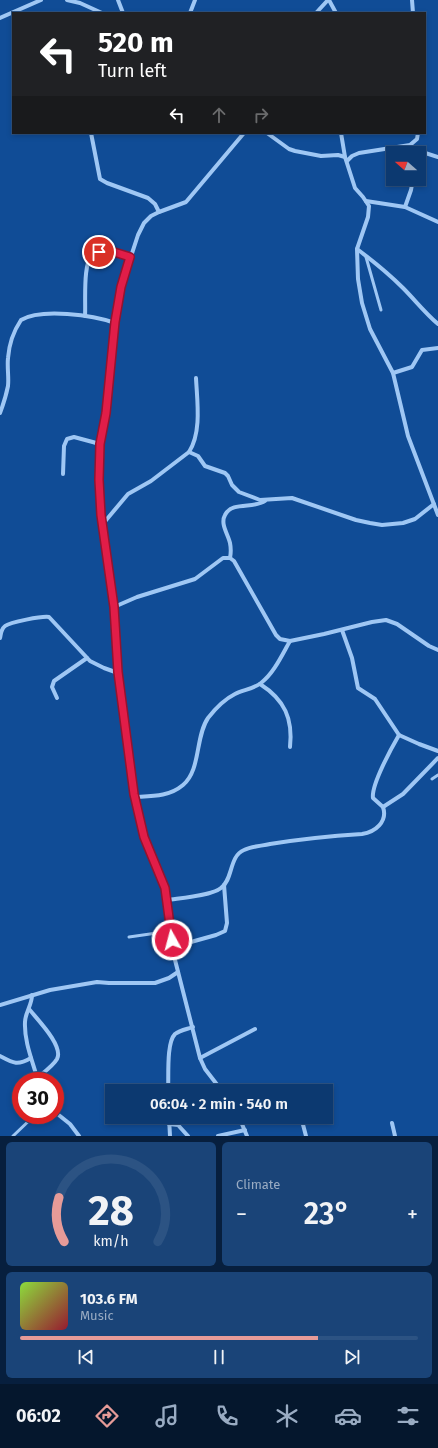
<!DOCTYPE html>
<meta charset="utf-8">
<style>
:root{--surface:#0c3970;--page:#1a4478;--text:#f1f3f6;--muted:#9aacc3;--line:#2c5383;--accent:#e69b98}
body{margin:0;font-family:"Fira Sans",sans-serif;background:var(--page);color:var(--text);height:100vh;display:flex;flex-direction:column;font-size:15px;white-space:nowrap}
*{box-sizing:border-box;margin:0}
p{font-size:13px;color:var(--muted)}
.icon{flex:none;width:22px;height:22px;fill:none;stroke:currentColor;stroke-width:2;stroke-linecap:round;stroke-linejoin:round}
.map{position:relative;height:1136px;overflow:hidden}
.side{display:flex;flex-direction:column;gap:6px;padding:6px;background:#071f3e;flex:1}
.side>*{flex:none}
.guide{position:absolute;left:12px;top:12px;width:414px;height:122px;border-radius:0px;box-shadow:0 2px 6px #0003,0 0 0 1px var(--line);background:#202124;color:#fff;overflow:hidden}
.needle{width:26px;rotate:291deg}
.fabs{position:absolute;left:386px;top:146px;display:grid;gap:8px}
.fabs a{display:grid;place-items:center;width:40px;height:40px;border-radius:0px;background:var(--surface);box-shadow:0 2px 6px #0003,0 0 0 1px var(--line);font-size:20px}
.speed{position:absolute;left:12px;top:1072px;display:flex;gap:8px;font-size:20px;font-weight:700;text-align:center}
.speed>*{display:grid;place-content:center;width:52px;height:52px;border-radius:50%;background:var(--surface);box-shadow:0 2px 6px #0003,0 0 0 1px var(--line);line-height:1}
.speed .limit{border:6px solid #d22;background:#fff;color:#111}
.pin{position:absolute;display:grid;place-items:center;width:34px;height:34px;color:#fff;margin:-17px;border:2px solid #fff;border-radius:50%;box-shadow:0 1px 4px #0007}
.me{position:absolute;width:44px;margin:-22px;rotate:353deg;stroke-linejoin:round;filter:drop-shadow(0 0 3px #0008)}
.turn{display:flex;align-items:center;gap:14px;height:84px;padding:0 20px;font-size:18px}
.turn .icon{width:52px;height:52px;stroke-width:2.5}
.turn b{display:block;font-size:28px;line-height:34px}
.lanes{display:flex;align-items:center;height:38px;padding:0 20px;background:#0003;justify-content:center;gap:20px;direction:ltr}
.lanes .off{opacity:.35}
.big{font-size:30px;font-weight:600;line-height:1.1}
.side .tile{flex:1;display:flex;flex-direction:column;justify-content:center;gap:6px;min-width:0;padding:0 14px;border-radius:6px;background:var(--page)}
.side .dial{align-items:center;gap:0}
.dial svg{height:104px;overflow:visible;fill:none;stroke:var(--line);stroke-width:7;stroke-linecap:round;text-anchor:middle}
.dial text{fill:var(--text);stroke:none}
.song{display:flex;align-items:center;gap:12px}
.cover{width:48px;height:48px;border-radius:6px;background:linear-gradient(135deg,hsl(90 70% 55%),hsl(350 70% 35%))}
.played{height:4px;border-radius:2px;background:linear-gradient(90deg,var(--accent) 75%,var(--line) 75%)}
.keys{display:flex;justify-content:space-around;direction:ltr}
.heat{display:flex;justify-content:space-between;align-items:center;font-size:22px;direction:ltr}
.side .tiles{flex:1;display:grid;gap:6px;grid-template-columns:1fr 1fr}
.tile:last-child{grid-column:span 2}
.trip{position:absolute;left:105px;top:1084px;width:228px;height:40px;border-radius:0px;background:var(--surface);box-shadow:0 2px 6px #0003,0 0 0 1px var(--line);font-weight:600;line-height:40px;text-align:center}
.dock{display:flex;height:64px;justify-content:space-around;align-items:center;background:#05172d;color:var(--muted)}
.dock .icon{width:28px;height:28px}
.dock .on{color:var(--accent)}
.dock b{font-size:18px;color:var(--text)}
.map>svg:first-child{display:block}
</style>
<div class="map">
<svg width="438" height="1136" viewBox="0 0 438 1136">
<rect width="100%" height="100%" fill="#104c96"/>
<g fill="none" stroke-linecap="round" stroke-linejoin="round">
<!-- service -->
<g stroke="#9fc7f4" stroke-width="3">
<polyline points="366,257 381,310"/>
<polyline points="432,779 438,775"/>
<polyline points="129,937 171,931"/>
<polyline points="13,1136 35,1115"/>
</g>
<!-- minor -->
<g stroke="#9fc7f4" stroke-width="4">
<polyline points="67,0 80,3 102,13"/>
<polyline points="118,0 123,13"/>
<polyline points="329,0 336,13"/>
<polyline points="412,0 413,13"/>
<polyline points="190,13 195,0"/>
<polyline points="316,13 328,0"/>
<polyline points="0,18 41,0"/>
<polyline points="91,133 100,179 107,183 148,198 155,204 159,212"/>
<polyline points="267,133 289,149 295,151 321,156 338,155 345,157 355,188 363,197 369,206 368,217 357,249 358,279 362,303 370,329 393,373 408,436 438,515"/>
<polyline points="341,133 345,157"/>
<polyline points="410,145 416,150 438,157"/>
<polyline points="405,146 407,153"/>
<polyline points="347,161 352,156 359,153 410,145 417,139 418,133"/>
<polyline points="366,201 405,207 438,222"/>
<polyline points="405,207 411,190 413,179"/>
<path d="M357,249C373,261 389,274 403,288C415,300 425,313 438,324"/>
<path d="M85,316C86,303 82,260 94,253C104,247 120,254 130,257"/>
<polyline points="393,373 412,367 422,350 438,348"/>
<path d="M0,413C3,405 6,396 8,386C9,377 7,368 8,358C9,345 13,332 21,320C41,308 93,315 115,323"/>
<path d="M189,452C202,432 197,400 196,378"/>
<polyline points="63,474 64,446 67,439 74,437 100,444"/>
<polyline points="102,525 128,494 151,481 189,452 198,456 205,466 225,473 228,476 232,485 239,492 260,500 292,498 356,520 370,523 382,525 403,523 415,519 434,504"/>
<path d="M230,558C231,553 231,548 230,543C228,534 220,524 225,515C232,501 254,509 265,501"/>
<polyline points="114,607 137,597 195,579 223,558 230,558 234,561 276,635 280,639 290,641 324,634 372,622 386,620 397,624 429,646 438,650"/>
<polyline points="342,630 352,658 358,688 375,699 399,735 419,744 438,751"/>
<path d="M0,638C1,634 1,629 5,626C10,622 42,616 49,617L90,661L104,668L118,673"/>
<path d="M260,684C285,700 293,719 290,747"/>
<polyline points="57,698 52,687 54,681 87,658"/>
<path d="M134,797C151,796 169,797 183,785C201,770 195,737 208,718C215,709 225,699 235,694C243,690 253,689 261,683C274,673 282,655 290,641"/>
<polyline points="383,807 403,794 438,758"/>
<path d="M167,900C180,898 211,896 221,888C233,880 229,856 244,850C252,846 262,846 270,844C301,839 331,836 362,834C375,832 388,822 383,807L373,798C371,785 392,747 399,735"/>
<polyline points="173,947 216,935 225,931 227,923 224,885"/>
<path d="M32,995C32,1005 25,1013 25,1022C24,1042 33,1062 38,1081"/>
<polyline points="0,1005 50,990 97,982 109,983 155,983 169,978 178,972"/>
<path d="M29,1009C37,1019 64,1046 57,1059C53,1066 43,1073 37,1078"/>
<path d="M0,1056C13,1063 17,1066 31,1058"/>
<polyline points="200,1058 255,1029"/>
<path d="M168,1091C169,1078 166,1043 175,1034C180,1030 188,1029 193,1027"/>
<polyline points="222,1091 205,1069 200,1058 174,956 165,888 144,837 134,797 118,673 114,607 101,515 99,480 100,444 106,413 115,323 121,287 138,235 144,223 151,216 159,212 186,202 244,133"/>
<polyline points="55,1112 70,1124 79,1136"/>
<polyline points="169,1117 170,1136"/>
<polyline points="239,1117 247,1136"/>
<polyline points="301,1117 306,1136"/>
<polyline points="392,1123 395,1136"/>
<polyline points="169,1124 178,1125 188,1136"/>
<polyline points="218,1136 245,1130"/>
</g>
</g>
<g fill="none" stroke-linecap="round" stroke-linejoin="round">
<!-- route casing -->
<g stroke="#92132f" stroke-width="10">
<polyline id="route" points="99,252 114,252 130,257 121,287 115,322 106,413 100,444 99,480 101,515 114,607 118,672 134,794 144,837 165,888 172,940"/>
</g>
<!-- route -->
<use href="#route" stroke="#e11d48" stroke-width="7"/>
</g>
</svg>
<div class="fabs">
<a><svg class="needle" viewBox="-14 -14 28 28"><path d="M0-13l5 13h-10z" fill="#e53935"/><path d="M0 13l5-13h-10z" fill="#9aacc3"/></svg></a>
</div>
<div class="speed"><div class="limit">30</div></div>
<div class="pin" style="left:99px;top:252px;background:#d93025"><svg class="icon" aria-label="arrive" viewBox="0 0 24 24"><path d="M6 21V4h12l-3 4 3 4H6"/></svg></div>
<svg class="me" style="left:172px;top:940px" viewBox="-20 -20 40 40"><circle r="17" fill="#e11d48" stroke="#fff" stroke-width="3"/><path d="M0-11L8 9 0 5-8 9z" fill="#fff"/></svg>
<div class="trip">06:04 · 2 min · 540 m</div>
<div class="guide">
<div class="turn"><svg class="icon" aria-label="left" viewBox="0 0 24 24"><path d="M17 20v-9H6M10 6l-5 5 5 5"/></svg><div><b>520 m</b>Turn left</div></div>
<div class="lanes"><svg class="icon" aria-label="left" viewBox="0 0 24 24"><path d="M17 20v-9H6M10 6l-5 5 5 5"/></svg><svg class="icon off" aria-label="ahead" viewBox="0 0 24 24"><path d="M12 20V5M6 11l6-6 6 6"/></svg><svg class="icon off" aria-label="right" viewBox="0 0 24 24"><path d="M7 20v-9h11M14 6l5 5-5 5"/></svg></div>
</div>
</div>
<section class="side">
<div class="tiles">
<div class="tile dial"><svg viewBox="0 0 100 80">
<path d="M14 69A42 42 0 1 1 86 69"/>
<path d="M14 69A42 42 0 0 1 10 35" stroke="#e69b98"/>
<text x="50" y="56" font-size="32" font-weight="700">28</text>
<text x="50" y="72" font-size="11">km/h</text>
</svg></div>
<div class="tile"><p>Climate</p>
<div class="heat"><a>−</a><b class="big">23°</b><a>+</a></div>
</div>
<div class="tile">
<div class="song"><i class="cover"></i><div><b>103.6 FM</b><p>Music</p></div></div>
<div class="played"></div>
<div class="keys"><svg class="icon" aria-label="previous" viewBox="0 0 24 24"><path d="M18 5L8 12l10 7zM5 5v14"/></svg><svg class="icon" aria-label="pause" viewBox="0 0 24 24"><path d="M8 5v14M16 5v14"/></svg><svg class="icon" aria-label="next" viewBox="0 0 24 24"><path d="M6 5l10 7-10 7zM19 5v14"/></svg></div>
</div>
</div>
</section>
<nav class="dock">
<b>06:02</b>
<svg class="icon on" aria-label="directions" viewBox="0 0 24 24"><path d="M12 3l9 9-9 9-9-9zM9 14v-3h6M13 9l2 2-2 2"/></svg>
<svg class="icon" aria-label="music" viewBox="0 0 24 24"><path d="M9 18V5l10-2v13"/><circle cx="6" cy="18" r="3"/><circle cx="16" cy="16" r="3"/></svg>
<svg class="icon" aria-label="phone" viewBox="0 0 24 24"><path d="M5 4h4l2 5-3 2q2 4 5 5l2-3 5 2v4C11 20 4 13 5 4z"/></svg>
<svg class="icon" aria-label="climate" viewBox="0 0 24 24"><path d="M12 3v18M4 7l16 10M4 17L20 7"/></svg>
<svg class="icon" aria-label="car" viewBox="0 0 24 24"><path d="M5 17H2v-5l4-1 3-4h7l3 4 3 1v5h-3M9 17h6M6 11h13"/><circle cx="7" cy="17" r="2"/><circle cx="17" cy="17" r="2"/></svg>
<svg class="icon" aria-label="filters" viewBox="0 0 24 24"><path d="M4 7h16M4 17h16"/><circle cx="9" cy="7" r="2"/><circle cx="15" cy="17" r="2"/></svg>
</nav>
